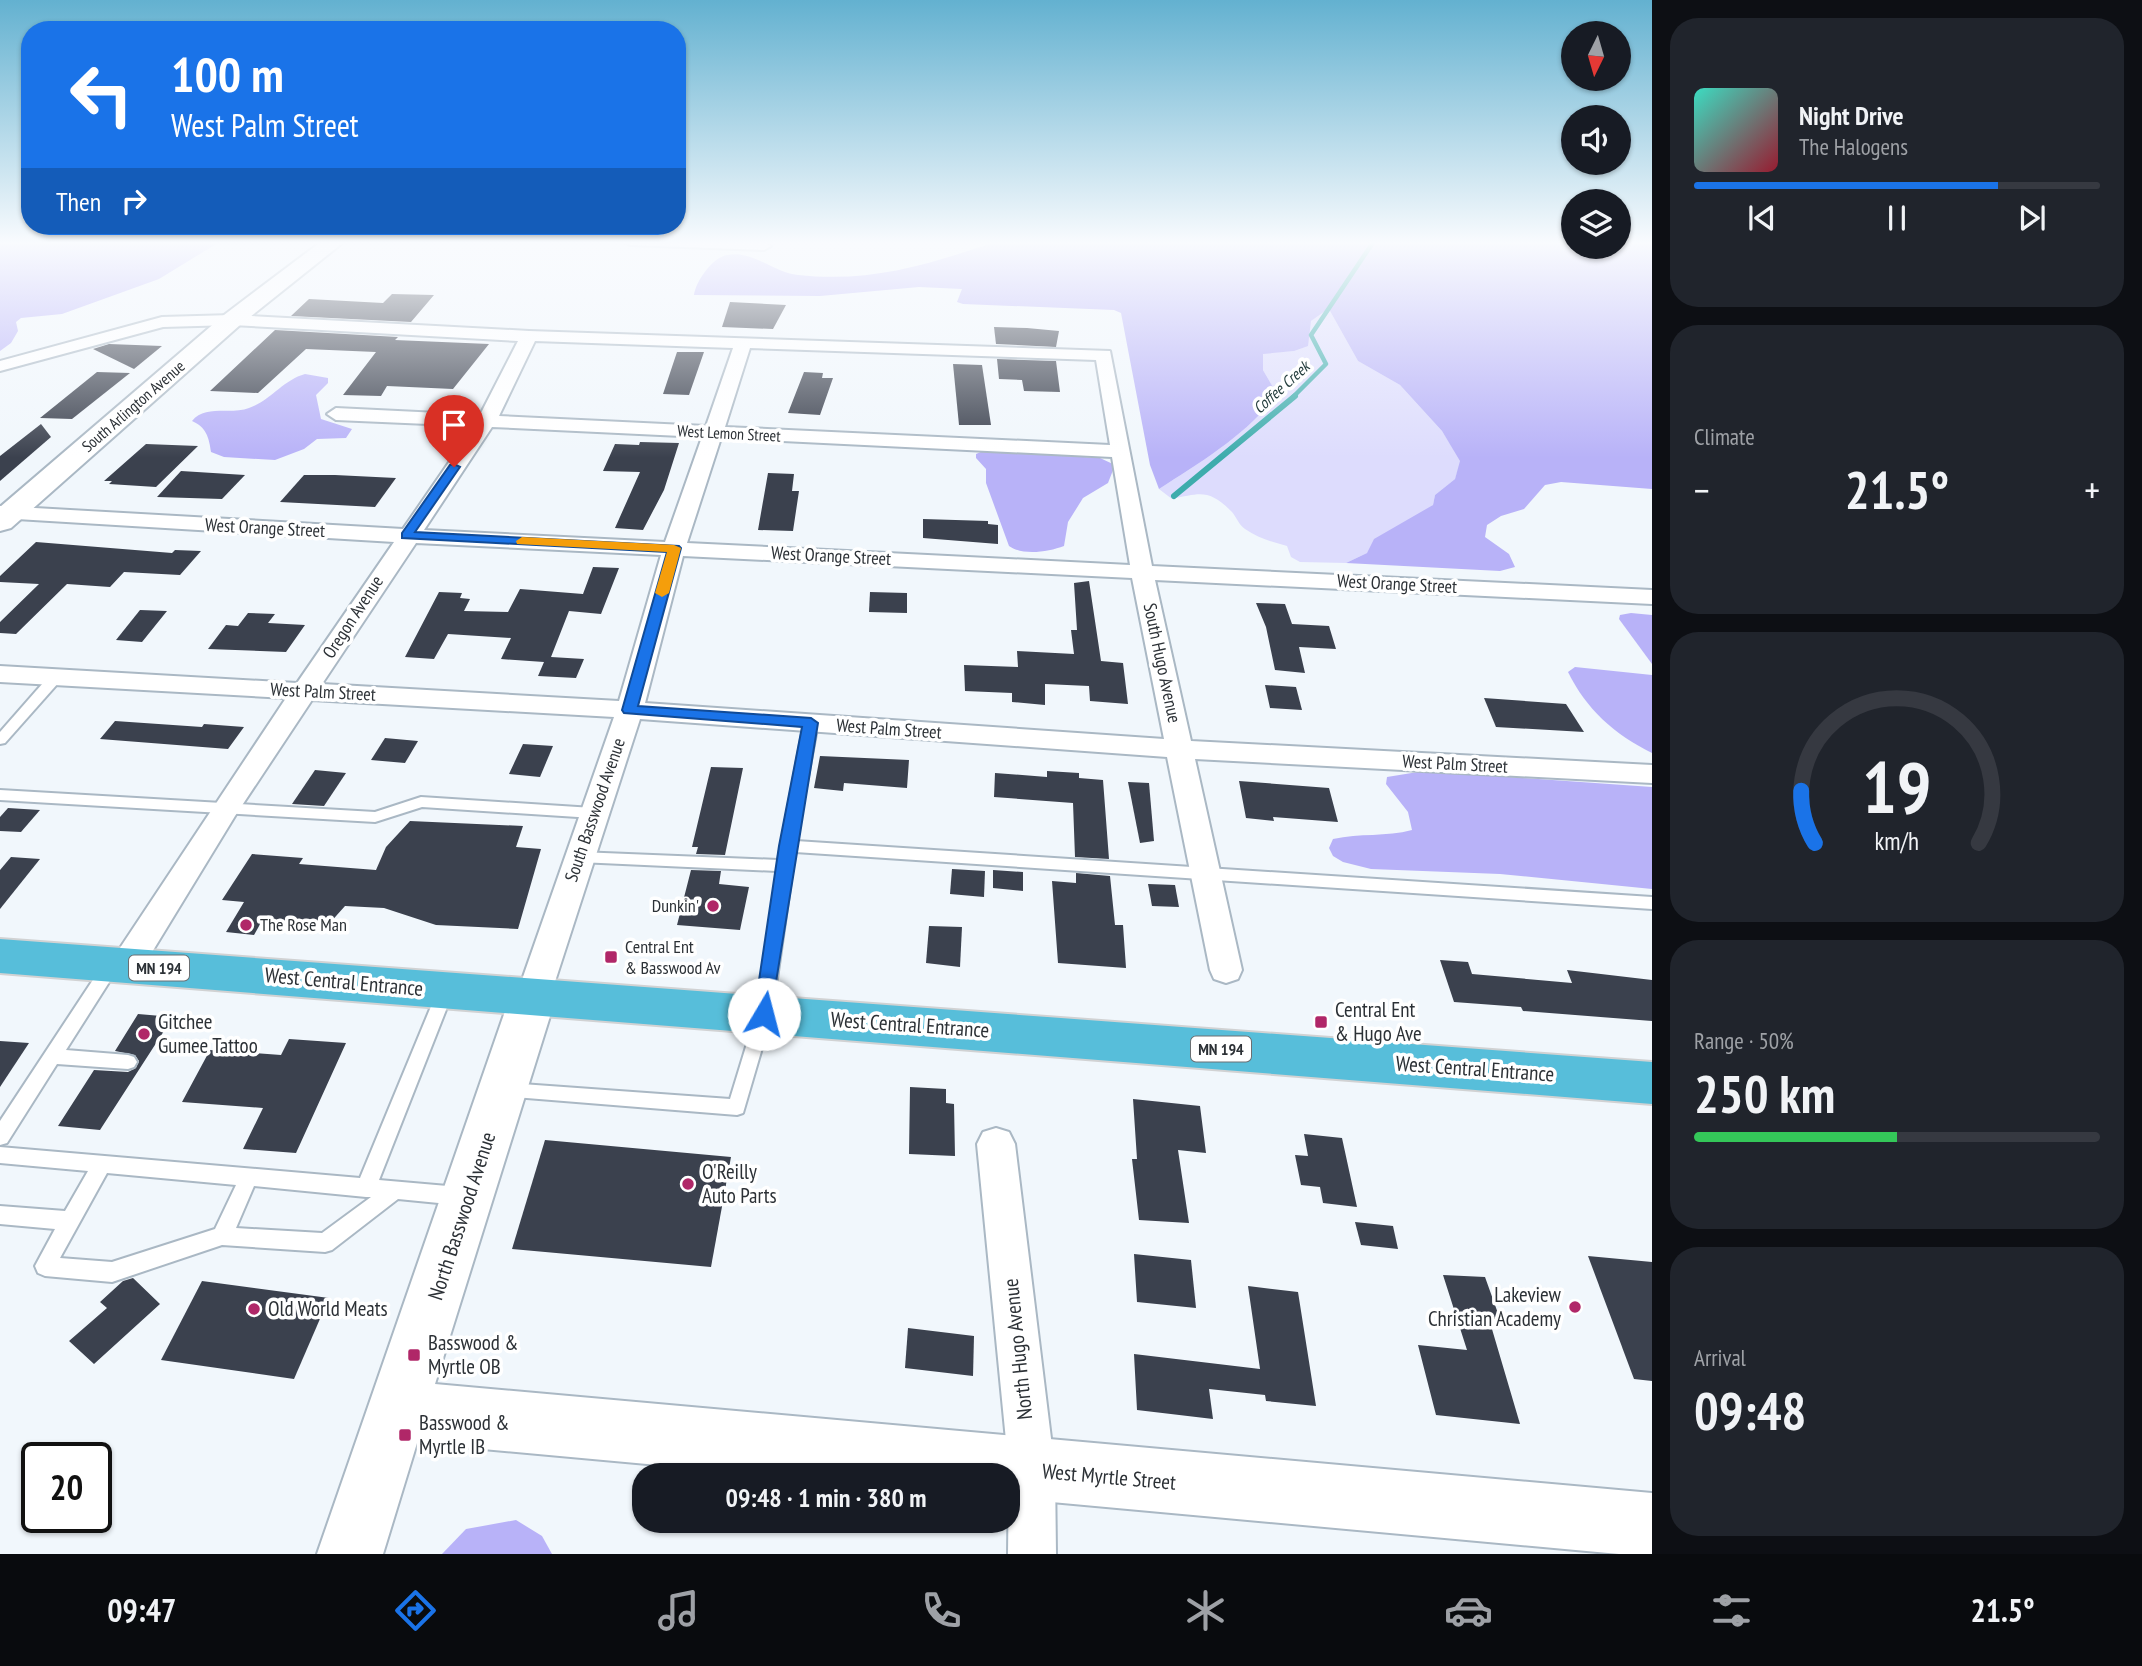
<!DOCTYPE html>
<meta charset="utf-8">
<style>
:root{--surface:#171b24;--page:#20242c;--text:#f1f3f6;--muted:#9ea1a6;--line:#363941;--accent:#1a73e8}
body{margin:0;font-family:"PT Sans Narrow",sans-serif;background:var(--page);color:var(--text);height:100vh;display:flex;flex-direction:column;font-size:26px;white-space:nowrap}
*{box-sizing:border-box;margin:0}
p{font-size:23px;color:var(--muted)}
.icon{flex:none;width:38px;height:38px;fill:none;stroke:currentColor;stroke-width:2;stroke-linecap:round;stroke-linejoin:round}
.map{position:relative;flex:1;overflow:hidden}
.side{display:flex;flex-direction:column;gap:18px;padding:18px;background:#0d0f14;width:490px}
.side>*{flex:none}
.top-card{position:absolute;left:21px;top:21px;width:665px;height:214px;border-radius:28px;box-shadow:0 2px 5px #0004;background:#1a73e8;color:#fff;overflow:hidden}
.needle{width:46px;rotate:185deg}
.tools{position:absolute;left:1561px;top:21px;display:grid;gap:14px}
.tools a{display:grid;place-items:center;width:70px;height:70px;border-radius:50%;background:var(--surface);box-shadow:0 2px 5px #0004;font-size:35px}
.speed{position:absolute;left:21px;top:1442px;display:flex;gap:14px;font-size:35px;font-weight:700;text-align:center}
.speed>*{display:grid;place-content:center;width:91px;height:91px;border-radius:50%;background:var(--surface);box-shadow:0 2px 5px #0004;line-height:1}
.speed .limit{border:4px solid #111;border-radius:10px;background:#fff;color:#111}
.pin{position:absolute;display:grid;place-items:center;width:60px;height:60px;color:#fff;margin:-72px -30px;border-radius:50% 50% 50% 0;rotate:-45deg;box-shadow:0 0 7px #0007}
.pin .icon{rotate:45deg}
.me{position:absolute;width:77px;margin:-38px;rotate:8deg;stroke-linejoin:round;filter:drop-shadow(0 0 5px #0008)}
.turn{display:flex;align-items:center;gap:24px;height:147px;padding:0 35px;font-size:32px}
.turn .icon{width:91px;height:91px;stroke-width:2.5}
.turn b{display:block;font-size:49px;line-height:60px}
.then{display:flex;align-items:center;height:66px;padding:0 35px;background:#0003;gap:14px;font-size:26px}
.big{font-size:52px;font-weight:600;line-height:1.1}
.side .widget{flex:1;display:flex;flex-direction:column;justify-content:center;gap:10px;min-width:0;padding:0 24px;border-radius:28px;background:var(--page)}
.side .dial{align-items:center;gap:0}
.dial svg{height:182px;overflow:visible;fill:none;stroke:var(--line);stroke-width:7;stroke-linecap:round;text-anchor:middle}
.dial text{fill:var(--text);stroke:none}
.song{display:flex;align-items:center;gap:21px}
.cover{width:84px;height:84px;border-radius:10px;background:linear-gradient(135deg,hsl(170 70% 55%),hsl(350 70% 35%))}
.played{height:7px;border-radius:4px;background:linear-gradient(90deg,var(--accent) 75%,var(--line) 75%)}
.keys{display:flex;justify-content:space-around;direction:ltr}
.heat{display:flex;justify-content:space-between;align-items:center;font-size:38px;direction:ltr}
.charge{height:10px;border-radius:5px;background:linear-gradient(90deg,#34c759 50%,var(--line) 0)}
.trip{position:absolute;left:632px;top:1463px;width:388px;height:70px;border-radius:28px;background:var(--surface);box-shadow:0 2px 5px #0004;font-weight:600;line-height:70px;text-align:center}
.tab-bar{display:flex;height:112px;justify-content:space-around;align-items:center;background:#090b0e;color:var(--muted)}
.tab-bar .icon{width:49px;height:49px}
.tab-bar .current{color:var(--accent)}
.tab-bar b{font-size:32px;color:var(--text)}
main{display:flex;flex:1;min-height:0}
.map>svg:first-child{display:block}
</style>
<main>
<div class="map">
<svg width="1652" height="1554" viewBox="0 0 1652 1554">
<rect width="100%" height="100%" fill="#f1f7fc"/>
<!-- green -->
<path fill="#dddcfd" d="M1325,310L1330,311L1358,361L1400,385L1442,431L1461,461L1455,479L1435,495L1433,505L1367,553L1346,563L1300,562L1291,557L1287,546C1272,542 1258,538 1245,529C1239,525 1237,518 1232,512C1209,489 1201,493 1172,499L1159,489C1201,462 1248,434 1277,394L1263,370V353L1294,351L1311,321Z"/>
<!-- forest -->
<g fill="#b8b2f8">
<polygon points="0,241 221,241 159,279 62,314 21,318 16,322 18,331 11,343 0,351"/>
<path d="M998,241H1573V247H1619V241H1652V489L1561,482L1545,485L1524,509L1501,516L1487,525L1485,537L1509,554L1515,567L1500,571L1346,563L1367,553L1374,539L1433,505L1435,495L1455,479L1460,461L1442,431L1400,385L1358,361L1330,311H1325L1311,321L1308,346L1294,351L1263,354V370L1277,394C1248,434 1201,462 1159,489L1150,465L1121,313L1114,310L963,304L957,302L962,289L919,287L820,296L694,295C696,281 712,258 727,255C753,250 774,273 798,275C873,283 929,264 998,241Z"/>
<path d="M305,374L328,378V383L316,395L321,419L352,429L346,438L317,439L304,449L275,460L224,457L211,452C209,437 206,427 192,421C205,404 232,415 249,408C270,401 283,380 305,374Z"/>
<path d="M983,451L1100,458L1115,465L1108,483L1083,498L1068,522L1064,546C1048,552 1023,556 1009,546L986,483V469L976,458V454Z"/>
<polygon points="1631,613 1652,615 1652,664 1619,619 1620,615"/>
<path d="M1575,667L1652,675V753C1615,735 1586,709 1568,672Z"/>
<path d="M1424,771L1652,787V889L1500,874L1371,869L1343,862L1333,856L1329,848L1333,839C1360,833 1386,837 1412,830L1408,812L1386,784L1387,777Z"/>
<polygon points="516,1520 542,1536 552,1554 442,1554 466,1529"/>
</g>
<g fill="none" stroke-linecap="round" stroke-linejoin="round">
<!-- stream-far1 -->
<polyline stroke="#3dacac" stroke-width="4.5" points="1293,397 1326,364 1311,335 1374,241"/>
<!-- stream -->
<polyline stroke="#3dacac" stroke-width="6" points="1174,496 1295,396"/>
</g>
<!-- building -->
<g fill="#3b414e">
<polygon points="392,294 434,295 411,322 291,316 309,299 383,303"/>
<polygon points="730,302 786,305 773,329 722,327"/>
<polygon points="994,327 1027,328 1059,331 1056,347 996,344"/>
<polygon points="275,330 398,337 395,340 489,344 453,389 387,386 381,396 343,395 376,352 306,349 258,393 210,391"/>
<polygon points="109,344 162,346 134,369 93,349"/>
<polygon points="677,352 704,352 689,395 663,394"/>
<polygon points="997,359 1056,361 1060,392 1024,391 1022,380 999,379"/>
<polygon points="953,364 982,365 991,425 959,425"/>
<polygon points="97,372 130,373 72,419 40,418"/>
<polygon points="804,372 823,373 822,378 833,378 820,415 788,413"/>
<polygon points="41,424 51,437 0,481 0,456"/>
<polygon points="640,442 679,443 664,490 643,530 615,528 640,472 603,471 615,444 639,445"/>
<polygon points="146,444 198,446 156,487 109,484 112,481 104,481"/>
<polygon points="181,471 245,475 222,499 157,497"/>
<polygon points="768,473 794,474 792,491 799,491 793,531 758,530"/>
<polygon points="304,475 335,475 396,478 375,507 280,502"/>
<polygon points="923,519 988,521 988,524 998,525 998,544 923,538"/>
<polygon points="36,542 172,553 175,550 201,551 180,575 124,572 110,587 67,584 16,634 0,633 0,622 39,584 0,582 0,576"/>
<polygon points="593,567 619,568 601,614 569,611 551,657 584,659 576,678 538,676 544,662 501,659 511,638 448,634 434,659 405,657 439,592 462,593 460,598 470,599 464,611 508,612 520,589 583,594"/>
<polygon points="1089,581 1101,661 1123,663 1128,704 1090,701 1089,686 1045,684 1045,705 1012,702 1012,693 965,691 964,665 1018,667 1017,651 1074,654 1071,630 1077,630 1074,583"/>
<polygon points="870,592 907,593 907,613 869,612"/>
<polygon points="1256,603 1285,604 1292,624 1329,626 1336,649 1299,647 1305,673 1275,670 1266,627"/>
<polygon points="140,610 167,611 142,642 116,640"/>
<polygon points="248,613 275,614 268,623 305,625 286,652 208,649 226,625 238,626"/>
<polygon points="1265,685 1296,687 1302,710 1270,708"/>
<polygon points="1484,698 1566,704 1584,732 1496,727"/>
<polygon points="115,721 202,727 204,724 244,727 228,749 100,739"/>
<polygon points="385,738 418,741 405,763 371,760"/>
<polygon points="523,744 553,746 540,777 509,774"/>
<polygon points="820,756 909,760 907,788 844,783 843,791 814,788"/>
<polygon points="711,767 743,768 725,855 696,854 698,847 692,847"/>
<polygon points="315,770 346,773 324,806 292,804"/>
<polygon points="1047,771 1079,773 1079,778 1103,780 1109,859 1075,857 1073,803 994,797 995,773 1047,777"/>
<polygon points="1239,781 1329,788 1338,822 1273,817 1274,821 1246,818"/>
<polygon points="1128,782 1149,783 1154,841 1140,843"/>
<polygon points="8,808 40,810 21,832 0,831 0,817"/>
<polygon points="410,821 523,826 516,847 541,849 518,929 436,925 384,908 345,906 328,925 263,919 254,935 226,932 244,902 222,900 252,854 303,858 299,864 376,870 386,847"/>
<polygon points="11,857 40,859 0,909 0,870"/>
<polygon points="952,869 985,871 984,897 950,894"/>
<polygon points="691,870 721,871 719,884 749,887 740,930 677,925"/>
<polygon points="993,870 1023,872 1023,891 993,888"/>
<polygon points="1076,873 1110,876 1115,925 1123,925 1126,968 1058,963 1052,881 1076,883"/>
<polygon points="1148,884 1175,885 1179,907 1152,906"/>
<polygon points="929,926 962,927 960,967 926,963"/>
<polygon points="1440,960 1468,962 1472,974 1572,983 1567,970 1652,980 1652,1021 1523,1011 1521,1007 1454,1002"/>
<polygon points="138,1014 173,1017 100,1130 58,1126 94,1070 128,1072 136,1068 139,1061 135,1055 115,1051"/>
<polygon points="289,1039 346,1043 296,1153 243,1149 263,1108 182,1102 210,1050 281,1055"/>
<polygon points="0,1041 29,1043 0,1087"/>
<polygon points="910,1087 946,1089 946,1103 954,1104 955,1156 909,1154"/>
<polygon points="1133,1099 1200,1106 1206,1153 1178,1150 1189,1223 1139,1220 1132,1159 1137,1159"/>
<polygon points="1304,1134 1342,1138 1357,1207 1323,1203 1320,1187 1301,1185 1295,1155 1308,1156"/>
<polygon points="545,1140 731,1157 711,1267 512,1249"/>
<polygon points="1355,1222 1393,1226 1398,1249 1361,1245"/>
<polygon points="1134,1254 1191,1260 1196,1308 1137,1302"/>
<polygon points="1588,1256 1652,1262 1652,1381 1634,1379"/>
<polygon points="1443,1275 1485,1277 1500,1319 1489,1319 1520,1424 1436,1415 1418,1345 1467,1350"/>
<polygon points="133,1278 160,1304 94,1364 69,1341 107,1308 100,1302 123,1281"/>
<polygon points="202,1281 329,1298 294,1379 161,1360"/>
<polygon points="1248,1286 1298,1292 1316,1406 1266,1401 1265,1395 1209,1389 1213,1419 1137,1410 1134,1354 1260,1369"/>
<polygon points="908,1328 974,1336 973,1376 905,1368"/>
</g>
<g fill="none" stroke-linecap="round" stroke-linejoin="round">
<!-- lane casing -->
<g stroke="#aab8c4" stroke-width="4">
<g id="lane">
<polygon points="55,674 60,675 61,678 60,681 5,743 0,744 0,732 50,675"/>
<polygon points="811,719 818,723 796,841 1652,897 1652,909 795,852 772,1014 743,1113 737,1115 502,1096 499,1091 502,1086 508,1083 730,1099 756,1014 777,871 579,862 574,861 572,857 574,853 579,852 778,860 804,723"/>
<polygon points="0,790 375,812 421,797 593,808 600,813 593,818 422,807 375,822 0,800"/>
<polygon points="112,959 118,960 120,965 66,1050 128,1055 134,1057 137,1062 134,1067 128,1069 57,1064 7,1143 0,1145 0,1121 106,960"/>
<path d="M445,985L451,987L453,992L379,1180L459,1187L466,1190L469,1196L466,1202L459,1205L398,1199L332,1250L325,1252L222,1245L112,1282L45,1276L38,1273L35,1266L55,1229L0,1224V1206L65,1211L88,1171L0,1163V1147L360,1178L437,992L439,987ZM107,1173L236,1185L215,1229L112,1262L60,1258ZM254,1186L366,1197H371L322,1233L236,1228Z"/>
</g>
</g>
<!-- street casing -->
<g stroke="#aab8c4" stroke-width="4">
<g id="street">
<polygon points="623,241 745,241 764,242 771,246 764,250 630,245"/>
<path d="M232,315L529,331L1110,351L1152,566L1652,590V604L1155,580L1191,741L1652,765V783L1195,759L1242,970L1238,979L1226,983L1214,979L1210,970L1167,757L640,719L550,997L545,1006L533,1010L521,1006L516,997L614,717L312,700L235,816L138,975L126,979L114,975L110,966L114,957L286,698L0,682V666L297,683L394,542L0,518V506L403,529L474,426L336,420L327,414L336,408L480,415L518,341L232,325L163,327L0,371V361L162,317ZM535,341L733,348L706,426L499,416ZM750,348L1096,360L1110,445L725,427ZM492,427L702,437L665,542L424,530ZM721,438L1112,457L1130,565L687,543ZM416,543L661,555L619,701L322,684ZM683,556L1132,578L1164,739L645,703Z"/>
<polygon points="996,1128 1009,1132 1015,1144 1055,1471 1056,1554 1008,1554 1009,1471 977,1144 983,1132"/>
</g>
</g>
<!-- secondary casing -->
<g stroke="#aab8c4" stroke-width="4">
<g id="secondary">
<polygon points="322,241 345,241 240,325 11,528 0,531 0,507 224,315"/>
<polygon points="533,979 549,984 556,997 435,1384 1652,1493 1652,1554 1619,1554 1008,1498 1008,1475 767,1475 417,1443 383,1554 317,1554 510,997 517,984"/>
</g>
</g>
<!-- highway casing -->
<g stroke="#d1d2d3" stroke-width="4">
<polygon id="highway" points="0,939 1652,1062 1652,1104 0,973"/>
</g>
<!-- lane -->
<use href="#lane" fill="#fff" fill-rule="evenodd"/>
<!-- street -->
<use href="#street" fill="#fff" fill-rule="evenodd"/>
<!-- secondary -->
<use href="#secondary" fill="#fff" fill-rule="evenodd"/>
<!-- highway -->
<use href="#highway" fill="#57beda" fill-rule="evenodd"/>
</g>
<!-- sky -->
<linearGradient id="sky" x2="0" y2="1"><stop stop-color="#63b1d0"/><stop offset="0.53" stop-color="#f9fbfe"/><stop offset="1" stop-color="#f9fbfe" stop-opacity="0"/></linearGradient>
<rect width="1652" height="458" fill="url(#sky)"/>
<!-- route -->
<polygon fill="#1a73e8" stroke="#114b97" stroke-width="2" points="454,464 460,467 415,532 679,546 681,548 638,706 811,718 818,723 770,1019 757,1019 754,1014 779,846 802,727 624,713 622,710 667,552 402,538 402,533 450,465"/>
<!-- slow -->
<polygon fill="#f59e0b" points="522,537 674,545 681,548 669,593 662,597 655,593 667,552 517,544 516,541"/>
<!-- markers -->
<g fill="#b02768" stroke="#fff" stroke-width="2.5">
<circle cx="713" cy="906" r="7"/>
<circle cx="246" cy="925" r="7"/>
<rect x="604" y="950" width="14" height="14" rx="3.5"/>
<rect x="1314" y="1015" width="14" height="14" rx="3.5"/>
<circle cx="144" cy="1034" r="7"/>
<circle cx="688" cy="1184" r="7"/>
<circle cx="1575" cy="1307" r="7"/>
<circle cx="254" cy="1309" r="7"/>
<rect x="407" y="1348" width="14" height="14" rx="3.5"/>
<rect x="398" y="1428" width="14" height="14" rx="3.5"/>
</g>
<g text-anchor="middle" stroke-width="7" stroke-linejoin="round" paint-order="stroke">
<!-- far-water labels -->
<g font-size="16" font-style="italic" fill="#253e3e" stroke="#fff">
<text transform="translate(1281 387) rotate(-42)" y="6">Coffee Creek</text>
</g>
<!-- far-street labels -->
<g font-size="16" fill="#2c3136" stroke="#fff">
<text transform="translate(133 406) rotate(-41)" y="6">South Arlington Avenue</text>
<text transform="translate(729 433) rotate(3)" y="6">West Lemon Street</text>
</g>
<!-- shield labels -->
<g fill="#fff" stroke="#6b6f72" stroke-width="2">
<rect x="129" y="955.5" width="60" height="25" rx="5"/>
<rect x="1191" y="1036.5" width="60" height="25" rx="5"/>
</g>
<g font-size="16" font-weight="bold" fill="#2c3136">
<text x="159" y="974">MN 194</text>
<text x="1221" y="1055">MN 194</text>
</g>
<!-- street labels -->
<g font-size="18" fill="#2c3136" stroke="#fff">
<text transform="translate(265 528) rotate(3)" y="6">West Orange Street</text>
<text transform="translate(831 556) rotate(3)" y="6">West Orange Street</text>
<text transform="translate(1397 584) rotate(3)" y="6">West Orange Street</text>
<text transform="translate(353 617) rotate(-57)" y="6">Oregon Avenue</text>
<text transform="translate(1162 663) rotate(78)" y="6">South Hugo Avenue</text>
<text transform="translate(323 692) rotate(3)" y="6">West Palm Street</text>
<text transform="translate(889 729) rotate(4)" y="6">West Palm Street</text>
<text transform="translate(1455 764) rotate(3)" y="6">West Palm Street</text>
<text transform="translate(595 810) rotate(-71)" y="6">South Basswood Avenue</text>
</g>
<!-- poi labels -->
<g font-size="18" fill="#2c3136" stroke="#fff" text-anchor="start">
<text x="699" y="912" text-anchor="end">Dunkin'</text>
<text x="260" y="931">The Rose Man</text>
<text x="625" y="953">Central Ent<tspan x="625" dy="21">&amp; Basswood Av</tspan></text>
</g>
<!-- near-street labels -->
<g font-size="21" fill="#2c3136" stroke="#fff">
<text transform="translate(344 982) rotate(5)" y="7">West Central Entrance</text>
<text transform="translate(910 1025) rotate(4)" y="7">West Central Entrance</text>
<text transform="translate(1475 1069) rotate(4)" y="7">West Central Entrance</text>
<text transform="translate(462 1216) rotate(-72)" y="7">North Basswood Avenue</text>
<text transform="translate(1018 1349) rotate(-96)" y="7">North Hugo Avenue</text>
<text transform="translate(1109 1477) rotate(5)" y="7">West Myrtle Street</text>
</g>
<!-- near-poi labels -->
<g font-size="21" fill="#2c3136" stroke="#fff" text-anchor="start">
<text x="1335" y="1017">Central Ent<tspan x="1335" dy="24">&amp; Hugo Ave</tspan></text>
<text x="158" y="1029">Gitchee<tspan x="158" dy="24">Gumee Tattoo</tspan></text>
<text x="702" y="1179">O'Reilly<tspan x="702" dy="24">Auto Parts</tspan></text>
<text x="1561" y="1302" text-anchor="end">Lakeview<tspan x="1561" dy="24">Christian Academy</tspan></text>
<text x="268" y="1316">Old World Meats</text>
<text x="428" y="1350">Basswood &amp;<tspan x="428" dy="24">Myrtle OB</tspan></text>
<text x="419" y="1430">Basswood &amp;<tspan x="419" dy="24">Myrtle IB</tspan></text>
</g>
</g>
</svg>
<div class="tools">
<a><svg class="needle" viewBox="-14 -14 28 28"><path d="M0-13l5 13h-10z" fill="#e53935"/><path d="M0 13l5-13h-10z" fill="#9ea1a6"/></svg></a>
<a><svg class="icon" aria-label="sound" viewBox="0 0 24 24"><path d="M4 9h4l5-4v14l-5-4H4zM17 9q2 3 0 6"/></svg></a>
<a><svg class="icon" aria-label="layers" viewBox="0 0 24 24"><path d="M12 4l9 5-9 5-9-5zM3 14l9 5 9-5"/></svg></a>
</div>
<div class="speed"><div class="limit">20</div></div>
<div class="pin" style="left:454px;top:467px;background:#d93025"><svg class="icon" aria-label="arrive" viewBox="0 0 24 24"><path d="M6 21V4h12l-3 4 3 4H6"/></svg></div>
<svg class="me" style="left:764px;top:1014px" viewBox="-20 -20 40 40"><circle r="19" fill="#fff"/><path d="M0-13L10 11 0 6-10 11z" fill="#1a73e8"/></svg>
<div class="trip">09:48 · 1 min · 380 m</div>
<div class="top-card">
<div class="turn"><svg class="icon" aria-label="left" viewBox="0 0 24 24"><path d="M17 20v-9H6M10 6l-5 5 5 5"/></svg><div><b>100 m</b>West Palm Street</div></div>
<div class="then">Then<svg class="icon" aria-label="right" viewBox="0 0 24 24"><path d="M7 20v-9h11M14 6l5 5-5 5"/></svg></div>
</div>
</div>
<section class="side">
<div class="widget">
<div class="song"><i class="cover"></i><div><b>Night Drive</b><p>The Halogens</p></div></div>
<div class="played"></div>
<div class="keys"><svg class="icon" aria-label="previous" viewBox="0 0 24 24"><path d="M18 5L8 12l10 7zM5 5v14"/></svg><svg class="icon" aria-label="pause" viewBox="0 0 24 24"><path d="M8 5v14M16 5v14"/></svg><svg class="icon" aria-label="next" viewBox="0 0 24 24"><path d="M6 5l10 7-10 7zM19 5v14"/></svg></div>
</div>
<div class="widget"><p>Climate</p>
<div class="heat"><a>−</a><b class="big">21.5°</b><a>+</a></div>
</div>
<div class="widget dial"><svg viewBox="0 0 100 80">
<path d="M14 69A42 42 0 1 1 86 69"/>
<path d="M14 69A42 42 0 0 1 8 46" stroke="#1a73e8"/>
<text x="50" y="56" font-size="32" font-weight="700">19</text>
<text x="50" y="72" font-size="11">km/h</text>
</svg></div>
<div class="widget"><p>Range · 50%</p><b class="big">250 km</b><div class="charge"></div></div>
<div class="widget"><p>Arrival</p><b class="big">09:48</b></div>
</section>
</main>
<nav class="tab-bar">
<b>09:47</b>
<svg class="icon current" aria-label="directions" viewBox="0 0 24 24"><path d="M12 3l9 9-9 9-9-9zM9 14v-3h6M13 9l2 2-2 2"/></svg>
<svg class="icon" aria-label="music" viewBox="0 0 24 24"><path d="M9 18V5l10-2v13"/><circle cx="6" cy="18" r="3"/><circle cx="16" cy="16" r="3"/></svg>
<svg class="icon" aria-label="phone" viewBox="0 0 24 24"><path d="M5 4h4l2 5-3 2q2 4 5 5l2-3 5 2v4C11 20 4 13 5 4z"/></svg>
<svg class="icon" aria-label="climate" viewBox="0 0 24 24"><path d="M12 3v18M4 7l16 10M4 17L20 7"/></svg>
<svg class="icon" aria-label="car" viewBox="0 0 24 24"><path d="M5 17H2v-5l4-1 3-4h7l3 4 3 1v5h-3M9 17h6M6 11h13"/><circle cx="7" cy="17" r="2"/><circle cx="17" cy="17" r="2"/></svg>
<svg class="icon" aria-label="filters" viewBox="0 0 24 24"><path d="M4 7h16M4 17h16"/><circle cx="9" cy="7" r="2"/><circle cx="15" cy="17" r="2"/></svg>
<b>21.5°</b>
</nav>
